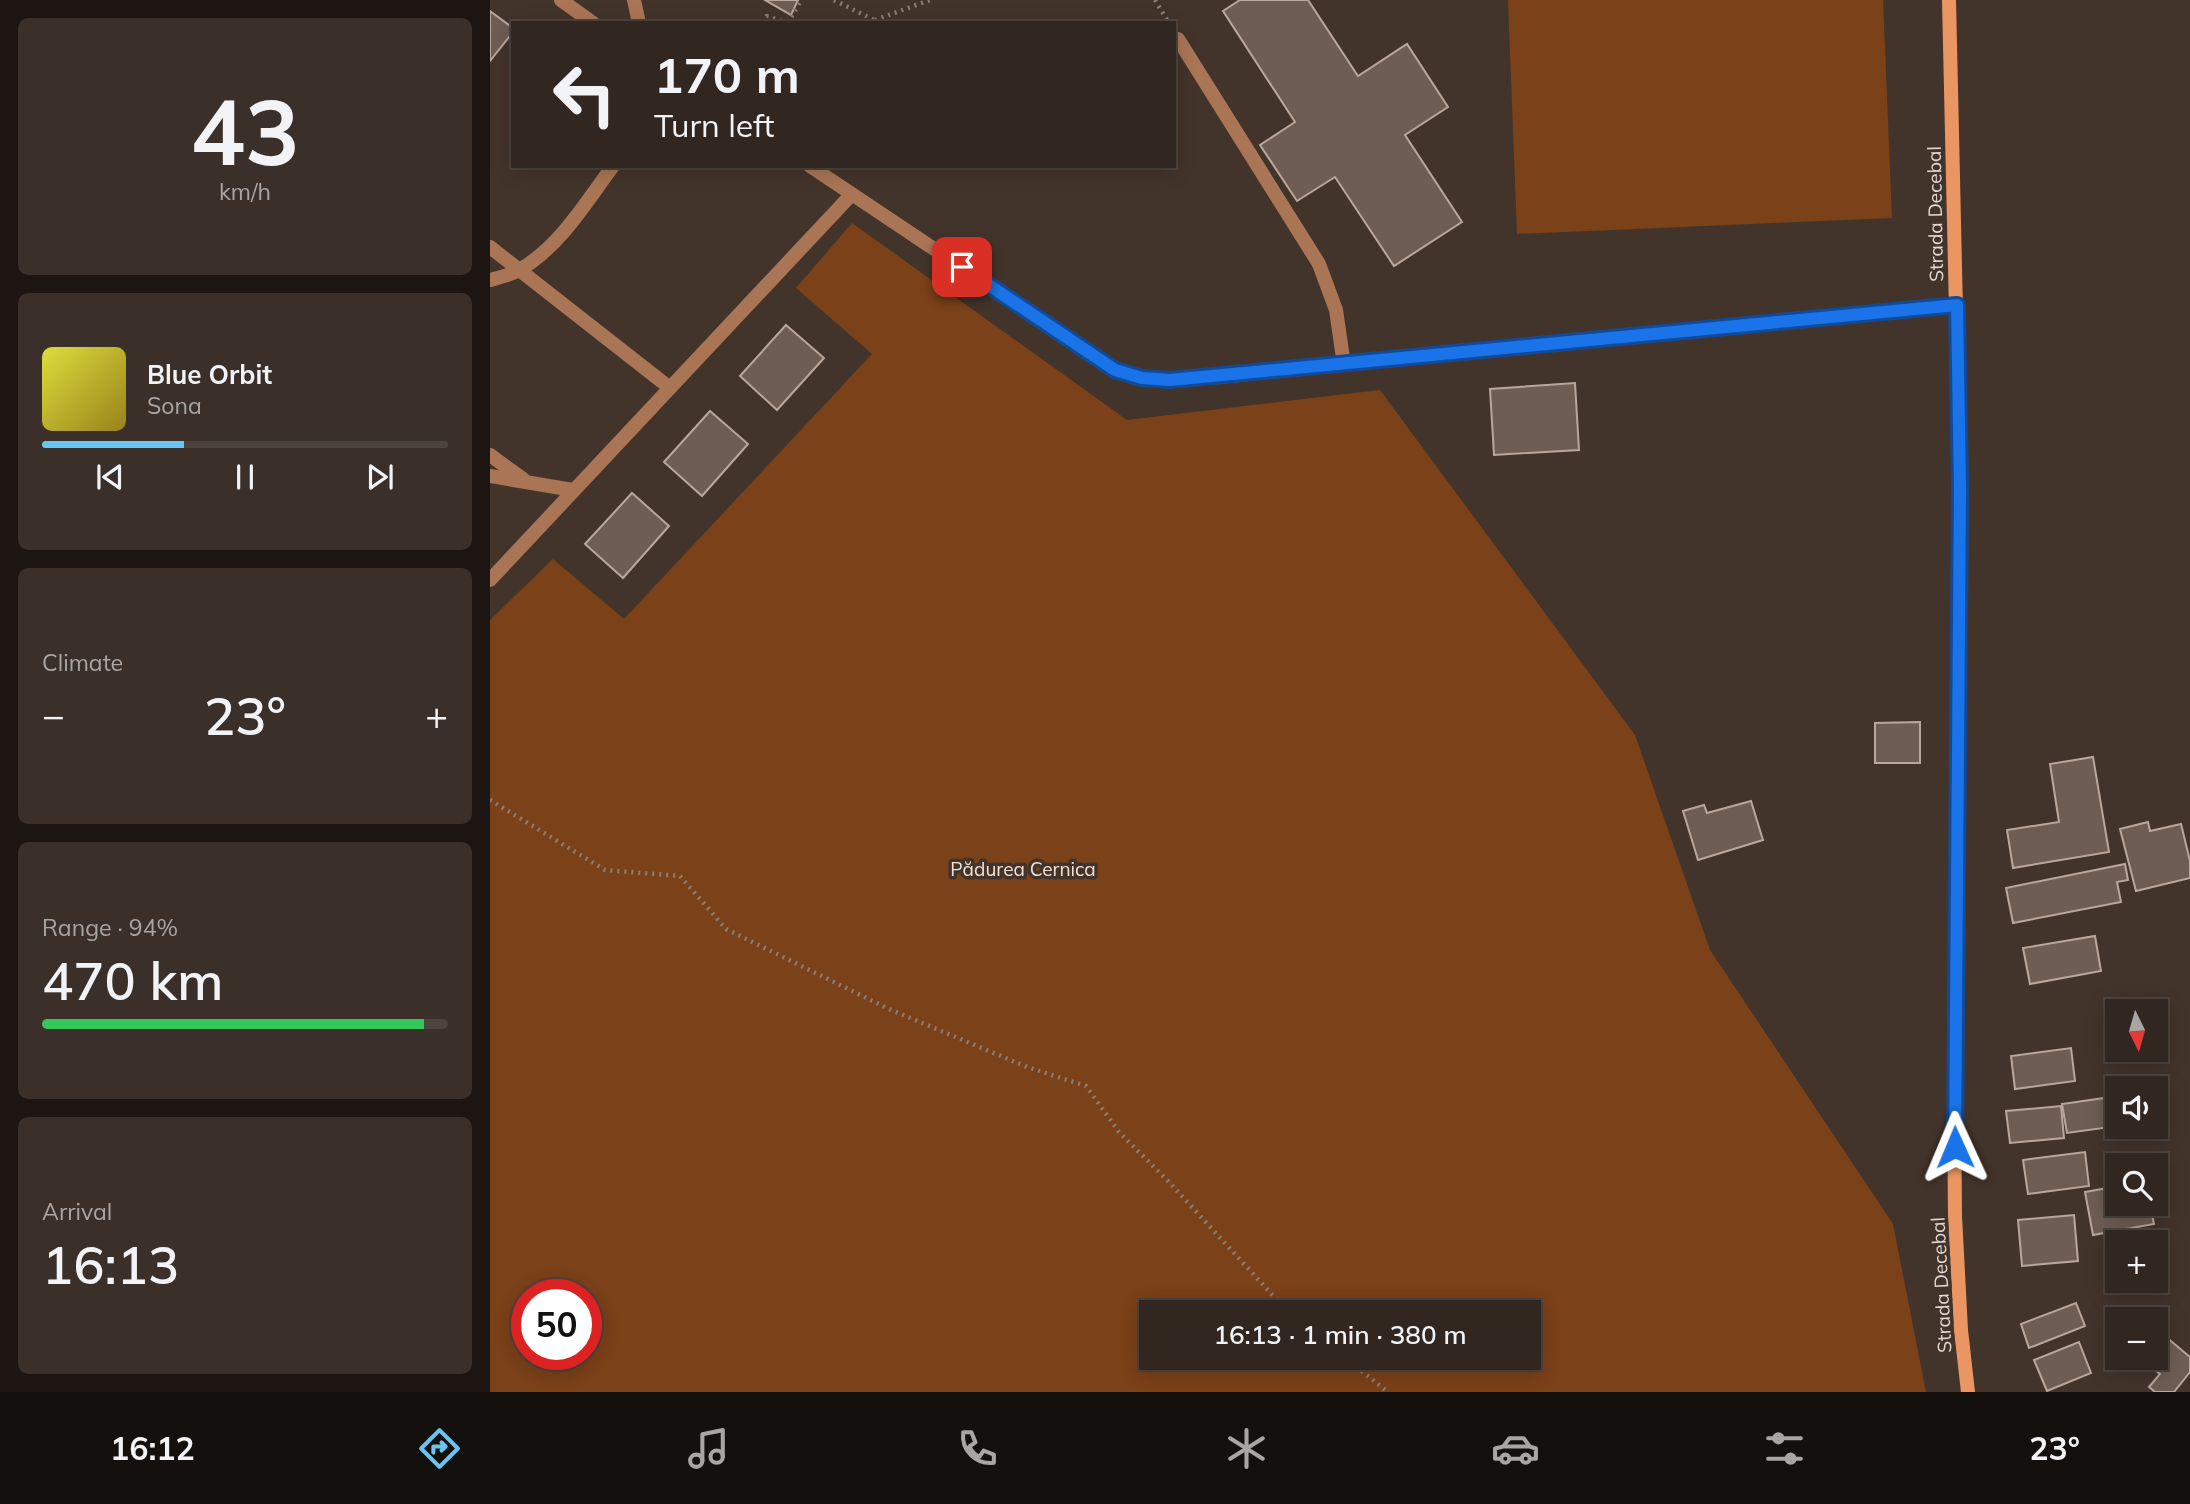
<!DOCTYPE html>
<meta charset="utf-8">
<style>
:root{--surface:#322720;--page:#3a2f29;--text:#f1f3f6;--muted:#a8a5a5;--line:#4d443e;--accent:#68c4f0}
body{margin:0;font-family:Mulish,sans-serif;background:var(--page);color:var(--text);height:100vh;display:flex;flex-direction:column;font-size:26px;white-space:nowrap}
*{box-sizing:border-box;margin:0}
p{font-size:23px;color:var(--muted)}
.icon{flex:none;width:38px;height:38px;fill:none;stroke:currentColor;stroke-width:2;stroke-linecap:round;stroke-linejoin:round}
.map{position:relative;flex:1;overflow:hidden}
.drawer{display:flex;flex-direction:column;gap:18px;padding:18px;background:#1c1512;width:490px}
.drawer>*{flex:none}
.top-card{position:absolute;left:21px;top:21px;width:665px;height:147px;border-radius:0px;box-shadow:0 4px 18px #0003,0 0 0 2px var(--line);background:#322720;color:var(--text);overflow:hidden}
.needle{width:46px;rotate:175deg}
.fabs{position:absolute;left:1615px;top:999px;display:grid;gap:14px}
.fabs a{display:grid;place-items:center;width:63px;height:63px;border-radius:0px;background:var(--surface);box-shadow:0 4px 18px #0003,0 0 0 2px var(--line);font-size:35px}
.speed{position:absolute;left:21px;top:1279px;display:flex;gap:14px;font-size:35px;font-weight:700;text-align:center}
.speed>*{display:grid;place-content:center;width:91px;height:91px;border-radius:50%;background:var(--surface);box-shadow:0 4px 18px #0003,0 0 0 2px var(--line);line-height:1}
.speed .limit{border:10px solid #d22;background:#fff;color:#111}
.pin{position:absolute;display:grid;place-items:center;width:60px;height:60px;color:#fff;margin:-30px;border-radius:14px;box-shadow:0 4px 10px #0006}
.me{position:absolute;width:77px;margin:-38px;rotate:359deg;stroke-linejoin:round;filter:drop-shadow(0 0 5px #0008)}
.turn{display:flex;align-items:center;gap:24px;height:147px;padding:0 28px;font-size:32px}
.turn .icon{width:91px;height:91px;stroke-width:2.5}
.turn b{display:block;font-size:49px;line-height:60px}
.big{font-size:52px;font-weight:600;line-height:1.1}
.drawer .tile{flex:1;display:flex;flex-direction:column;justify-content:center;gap:10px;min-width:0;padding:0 24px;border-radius:10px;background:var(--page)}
.drawer .dial{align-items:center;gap:0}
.dial b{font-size:91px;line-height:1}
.song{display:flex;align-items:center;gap:21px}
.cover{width:84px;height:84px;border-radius:10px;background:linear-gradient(135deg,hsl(60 70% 55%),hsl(50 70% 35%))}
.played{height:7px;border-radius:4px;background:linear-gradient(90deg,var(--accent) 35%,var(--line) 35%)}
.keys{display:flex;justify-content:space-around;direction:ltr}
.heat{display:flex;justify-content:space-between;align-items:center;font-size:38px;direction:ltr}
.charge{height:10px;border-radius:5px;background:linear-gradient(90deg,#34c759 94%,var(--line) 0)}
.trip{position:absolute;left:649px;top:1300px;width:402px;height:70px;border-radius:0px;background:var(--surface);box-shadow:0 4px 18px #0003,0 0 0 2px var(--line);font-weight:600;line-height:70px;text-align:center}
.menu{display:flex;height:112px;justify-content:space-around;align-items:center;background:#14100d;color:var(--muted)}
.menu .icon{width:49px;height:49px}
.menu .on{color:var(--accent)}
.menu b{font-size:32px;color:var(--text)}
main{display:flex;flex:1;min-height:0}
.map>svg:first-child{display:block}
</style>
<main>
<section class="drawer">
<div class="tile dial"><b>43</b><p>km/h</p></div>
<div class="tile">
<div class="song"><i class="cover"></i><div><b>Blue Orbit</b><p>Sona</p></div></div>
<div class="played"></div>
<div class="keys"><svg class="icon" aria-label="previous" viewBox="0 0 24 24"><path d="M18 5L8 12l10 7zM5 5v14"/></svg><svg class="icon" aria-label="pause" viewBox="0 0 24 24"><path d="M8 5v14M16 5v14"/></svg><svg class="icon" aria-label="next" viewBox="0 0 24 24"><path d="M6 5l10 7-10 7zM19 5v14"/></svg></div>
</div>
<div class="tile"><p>Climate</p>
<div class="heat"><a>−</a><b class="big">23°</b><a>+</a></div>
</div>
<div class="tile"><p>Range · 94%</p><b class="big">470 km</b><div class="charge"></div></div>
<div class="tile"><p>Arrival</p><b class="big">16:13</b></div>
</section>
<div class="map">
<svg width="1700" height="1392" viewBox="0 0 1700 1392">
<rect width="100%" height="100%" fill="#43342b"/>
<!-- green -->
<g fill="#7b4119" fill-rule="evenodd">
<polygon points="1018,0 1393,0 1402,218 1027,234"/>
<path d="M362,223L637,420L890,390L1145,735L1220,950L1403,1224L1436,1392H0V620L63,559L134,619L382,354L306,288ZM37,1295H96V1354H37ZM662,1312H1040V1358H662Z"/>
</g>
<!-- building -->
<g fill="#6e5d53" stroke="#baa79c" stroke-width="2">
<polygon points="275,0 308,0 301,15"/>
<polygon points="750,0 818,0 868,76 917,44 958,107 915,135 972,222 904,266 845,177 807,201 770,145 805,122 733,11"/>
<polygon points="0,11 23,28 23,32 0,61"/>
<polygon points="296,325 334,358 287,410 250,376"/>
<polygon points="1085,383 1089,450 1004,455 1000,389"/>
<polygon points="220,411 258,444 212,496 174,462"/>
<polygon points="142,493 179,526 133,578 95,544"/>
<polygon points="1430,722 1430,763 1385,763 1385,723"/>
<polygon points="1603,757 1619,852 1523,868 1517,830 1569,822 1560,764"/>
<polygon points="1261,801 1273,840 1208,860 1193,811 1214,805 1217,813"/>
<polygon points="1658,822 1660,831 1691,824 1700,861 1700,878 1646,891 1630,829"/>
<polygon points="1635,864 1638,880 1627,882 1631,902 1523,923 1516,888"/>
<polygon points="1605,936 1611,971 1540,984 1533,948"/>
<polygon points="1581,1048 1585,1081 1525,1089 1521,1056"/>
<polygon points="1628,1096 1628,1126 1577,1133 1572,1104"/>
<polygon points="1571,1106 1574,1138 1520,1143 1516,1111"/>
<polygon points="1595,1152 1599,1186 1538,1194 1533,1160"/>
<polygon points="1628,1186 1628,1204 1660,1204 1664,1224 1603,1235 1595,1192"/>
<polygon points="1584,1215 1588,1261 1532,1266 1528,1220"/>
<polygon points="1586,1303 1595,1326 1539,1348 1531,1324"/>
<polygon points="1676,1337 1700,1357 1700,1372 1684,1392 1665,1392 1659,1387 1670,1374 1655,1363 1659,1358 1666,1358 1666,1349"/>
<polygon points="1589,1342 1601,1373 1557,1391 1544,1360"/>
</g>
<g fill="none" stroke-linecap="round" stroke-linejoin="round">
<!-- path -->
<g stroke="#8b7e76" stroke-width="4.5" stroke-dasharray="2 5" stroke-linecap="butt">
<polyline points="344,0 390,23"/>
<polyline points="665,0 677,20"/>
<polyline points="385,20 440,0"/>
<polyline points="274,23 277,16 297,23"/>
<polyline points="298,23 311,0"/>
<polyline points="0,800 115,870 190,876 236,929 399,1009 537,1067 596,1086 629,1132 679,1182 798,1312"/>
<polyline points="855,1358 898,1392"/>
</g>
<!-- lane -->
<g stroke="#aa7555" stroke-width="14">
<polyline points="71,0 103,23"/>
<polyline points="144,0 149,23"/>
<polyline points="688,39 829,264 846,310 854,365"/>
<path d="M320,166L625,370C665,383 688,380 729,377L1467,305"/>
<polyline points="0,247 180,388"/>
<path d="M0,280C10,277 22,275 31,269C71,245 96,202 123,166"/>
<polyline points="0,455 33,479"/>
<polyline points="0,476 83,490"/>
<polyline points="0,580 362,194"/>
</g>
<!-- secondary -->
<polyline stroke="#eb9662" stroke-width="14" points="1459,0 1470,489 1464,1101 1465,1216 1471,1330 1478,1392"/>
</g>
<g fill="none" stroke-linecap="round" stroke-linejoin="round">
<!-- route casing -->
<g stroke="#114b97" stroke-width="18">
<polyline id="route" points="472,267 625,370 652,378 680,380 1467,305 1470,489 1465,1147"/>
</g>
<!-- route -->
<use href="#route" stroke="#1a73e8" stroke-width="12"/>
</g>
<g text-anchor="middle" stroke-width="7" stroke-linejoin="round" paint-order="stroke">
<!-- street labels -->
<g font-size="19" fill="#e2d8d2" stroke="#43342b">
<text transform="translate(1445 214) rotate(-91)" y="7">Strada Decebal</text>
<text transform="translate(1451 1285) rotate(-93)" y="7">Strada Decebal</text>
</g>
<!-- park labels -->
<g font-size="19" fill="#f6dfd3" stroke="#43342b">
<text x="533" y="876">Pădurea Cernica</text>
</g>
</g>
</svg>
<div class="fabs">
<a><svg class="needle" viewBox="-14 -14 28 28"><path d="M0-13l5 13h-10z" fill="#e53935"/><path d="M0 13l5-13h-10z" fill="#a8a5a5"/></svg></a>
<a><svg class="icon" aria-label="sound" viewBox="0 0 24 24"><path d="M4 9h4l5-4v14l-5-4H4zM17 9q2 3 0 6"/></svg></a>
<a><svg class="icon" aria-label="search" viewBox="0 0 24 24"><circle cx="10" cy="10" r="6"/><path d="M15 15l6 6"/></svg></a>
<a>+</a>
<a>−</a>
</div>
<div class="speed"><div class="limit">50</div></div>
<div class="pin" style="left:472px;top:267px;background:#d93025"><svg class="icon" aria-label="arrive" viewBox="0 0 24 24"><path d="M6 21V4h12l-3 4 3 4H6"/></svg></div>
<svg class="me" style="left:1465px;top:1147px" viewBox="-20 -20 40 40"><path d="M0-17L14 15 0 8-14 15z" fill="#1a73e8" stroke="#fff" stroke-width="4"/></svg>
<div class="trip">16:13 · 1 min · 380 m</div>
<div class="top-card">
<div class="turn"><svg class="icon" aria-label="left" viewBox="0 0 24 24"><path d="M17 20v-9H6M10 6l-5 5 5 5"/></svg><div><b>170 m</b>Turn left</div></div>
</div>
</div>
</main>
<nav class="menu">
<b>16:12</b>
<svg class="icon on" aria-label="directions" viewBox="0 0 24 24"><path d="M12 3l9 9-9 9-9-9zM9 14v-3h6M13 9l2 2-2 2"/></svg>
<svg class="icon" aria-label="music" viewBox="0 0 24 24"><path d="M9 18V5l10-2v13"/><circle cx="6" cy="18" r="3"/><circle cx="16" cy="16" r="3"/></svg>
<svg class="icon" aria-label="phone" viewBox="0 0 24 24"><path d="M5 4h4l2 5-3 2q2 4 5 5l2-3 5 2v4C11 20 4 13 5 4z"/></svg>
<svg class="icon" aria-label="climate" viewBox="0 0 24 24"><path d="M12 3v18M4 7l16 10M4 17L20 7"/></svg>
<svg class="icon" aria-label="car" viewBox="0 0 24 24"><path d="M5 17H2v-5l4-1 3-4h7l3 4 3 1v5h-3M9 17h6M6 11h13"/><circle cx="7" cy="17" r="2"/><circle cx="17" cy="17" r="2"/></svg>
<svg class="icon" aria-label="filters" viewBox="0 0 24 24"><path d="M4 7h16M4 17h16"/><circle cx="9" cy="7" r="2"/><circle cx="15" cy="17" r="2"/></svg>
<b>23°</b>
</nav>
